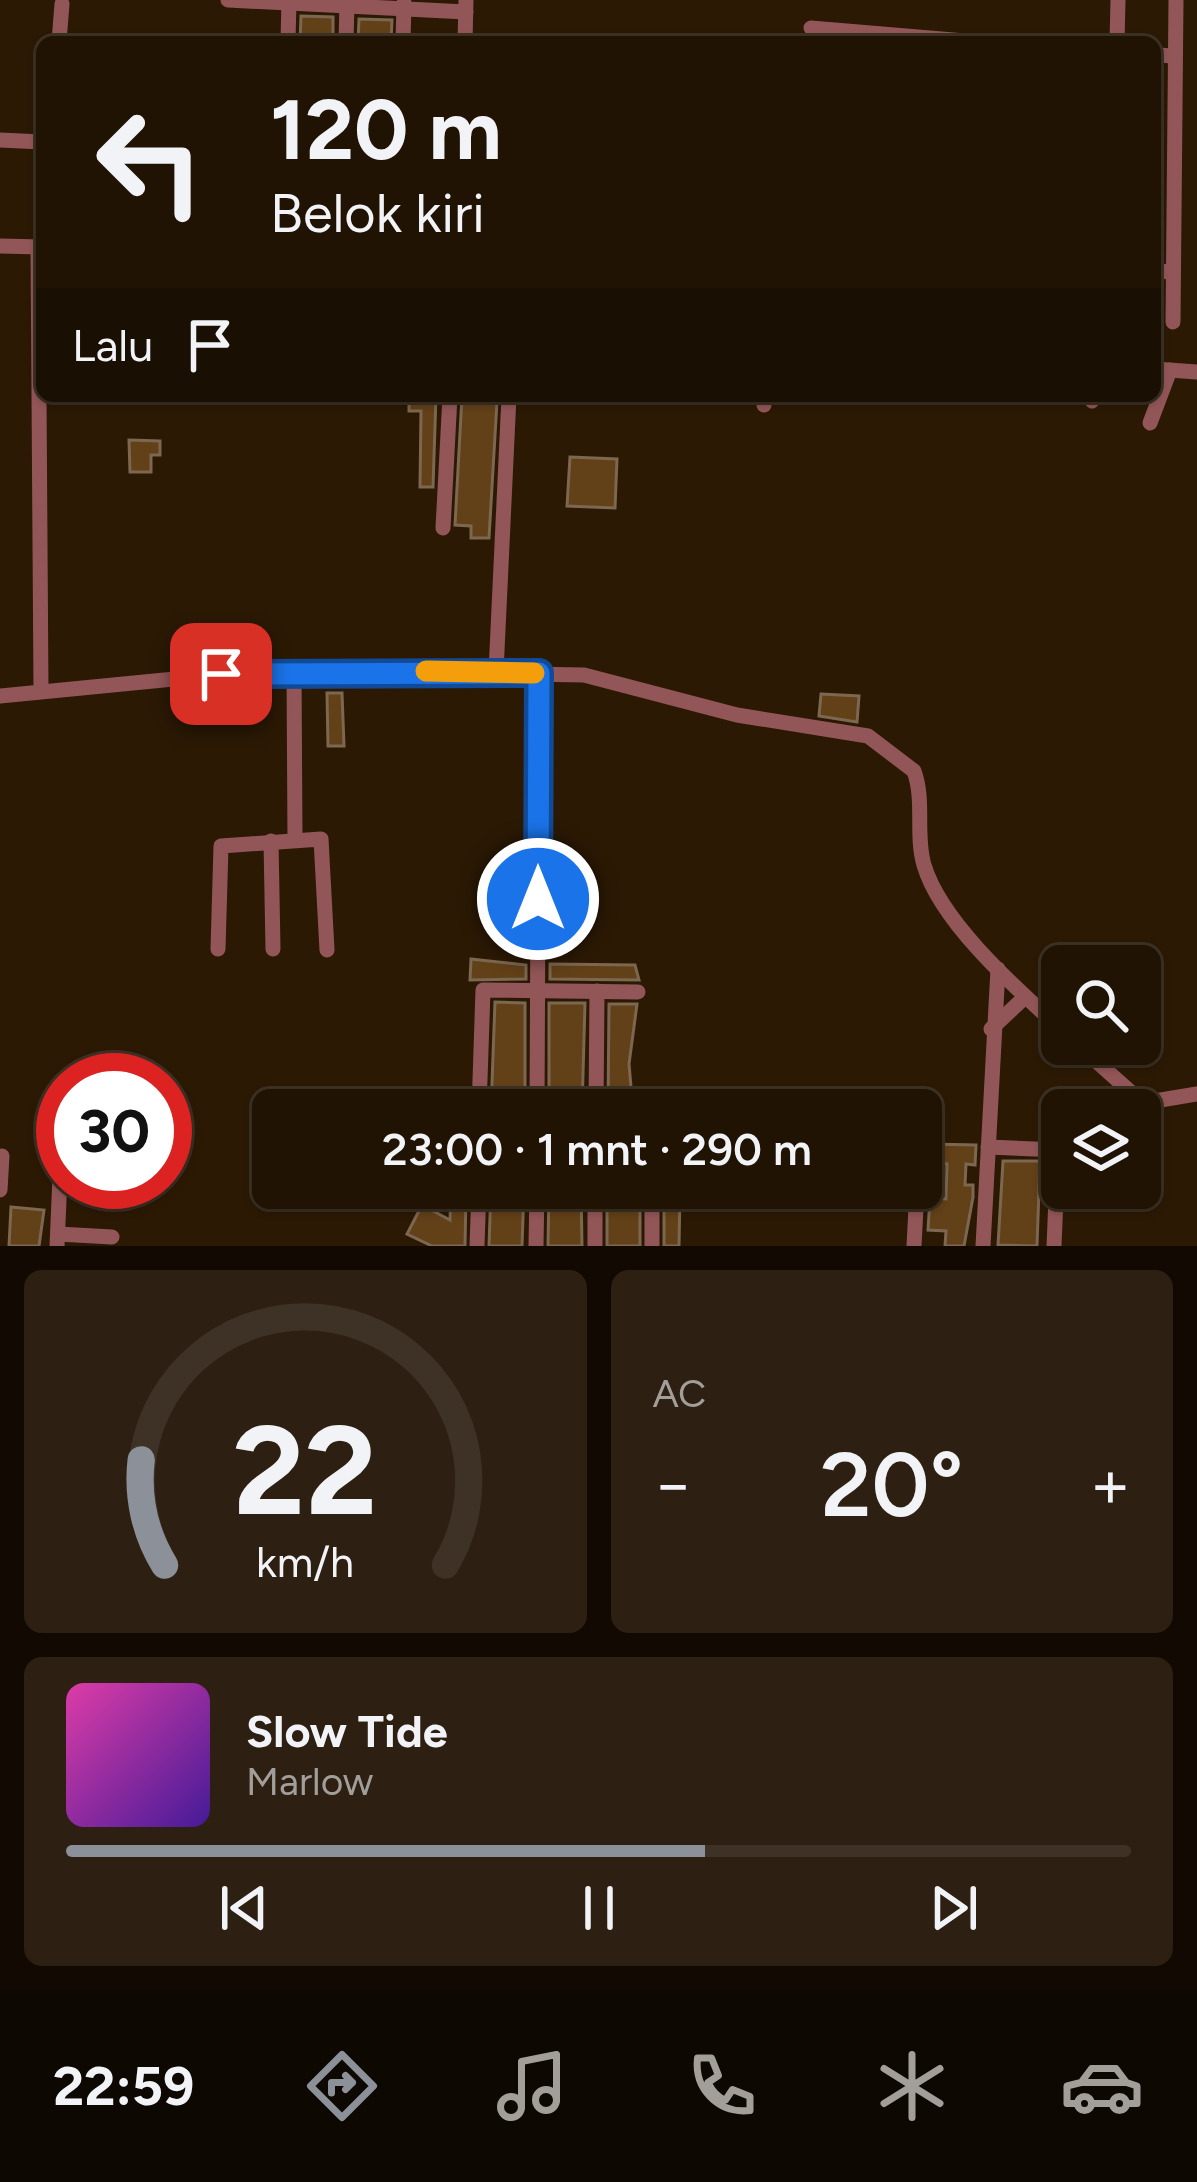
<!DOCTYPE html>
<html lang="id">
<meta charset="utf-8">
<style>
:root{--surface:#201303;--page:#2d2012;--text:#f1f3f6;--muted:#a29e9a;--line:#3d3225;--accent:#8c9099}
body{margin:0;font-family:Figtree,sans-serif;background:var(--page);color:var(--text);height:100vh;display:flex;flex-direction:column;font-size:45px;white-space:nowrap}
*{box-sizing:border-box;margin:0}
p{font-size:39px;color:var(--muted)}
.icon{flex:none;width:66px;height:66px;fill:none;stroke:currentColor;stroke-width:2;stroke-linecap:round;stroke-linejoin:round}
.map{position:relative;height:1246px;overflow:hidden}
.panel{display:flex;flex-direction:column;gap:24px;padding:24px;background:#120a02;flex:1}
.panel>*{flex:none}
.hud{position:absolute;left:36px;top:36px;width:1125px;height:366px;border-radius:18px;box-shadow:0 3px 9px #0004,0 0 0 3px var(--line);background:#201303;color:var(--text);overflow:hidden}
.fabs{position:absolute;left:1041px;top:945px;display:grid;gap:24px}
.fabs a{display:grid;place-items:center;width:120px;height:120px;border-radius:18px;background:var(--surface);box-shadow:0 3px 9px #0004,0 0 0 3px var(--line);font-size:60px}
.speed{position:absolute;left:36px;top:1053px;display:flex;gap:24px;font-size:60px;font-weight:700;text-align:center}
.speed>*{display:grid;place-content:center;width:156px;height:156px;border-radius:50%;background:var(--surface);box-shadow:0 3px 9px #0004,0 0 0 3px var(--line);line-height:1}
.speed .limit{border:18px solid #d22;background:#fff;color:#111}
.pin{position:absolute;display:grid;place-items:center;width:102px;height:102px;color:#fff;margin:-51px;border-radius:24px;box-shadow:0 6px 18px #0006}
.me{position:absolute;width:132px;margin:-66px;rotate:0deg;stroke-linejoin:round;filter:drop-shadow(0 0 9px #0008)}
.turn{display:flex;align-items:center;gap:42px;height:252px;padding:0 36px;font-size:54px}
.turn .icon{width:156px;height:156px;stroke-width:2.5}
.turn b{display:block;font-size:84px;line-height:102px}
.then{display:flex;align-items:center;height:114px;padding:0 36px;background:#0003;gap:24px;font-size:45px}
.big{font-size:90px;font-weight:600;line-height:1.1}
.panel .widget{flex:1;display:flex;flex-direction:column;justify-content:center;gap:18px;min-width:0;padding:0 42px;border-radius:18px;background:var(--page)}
.panel .dial{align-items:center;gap:0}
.dial svg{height:312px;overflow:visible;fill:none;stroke:var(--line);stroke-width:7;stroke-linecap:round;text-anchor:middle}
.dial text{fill:var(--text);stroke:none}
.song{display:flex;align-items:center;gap:36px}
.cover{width:144px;height:144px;border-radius:18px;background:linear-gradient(135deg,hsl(320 70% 55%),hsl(260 70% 35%))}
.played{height:12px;border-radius:6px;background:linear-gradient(90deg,var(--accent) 60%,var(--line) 60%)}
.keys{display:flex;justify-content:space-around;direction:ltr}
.heat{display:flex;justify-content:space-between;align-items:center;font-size:66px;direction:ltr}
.panel .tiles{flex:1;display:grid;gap:24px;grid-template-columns:1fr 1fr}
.widget:last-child{grid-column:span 2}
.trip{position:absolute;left:252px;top:1089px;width:690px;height:120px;border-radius:18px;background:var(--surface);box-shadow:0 3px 9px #0004,0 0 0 3px var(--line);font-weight:600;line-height:120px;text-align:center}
.dock{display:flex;height:192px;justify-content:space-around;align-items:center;background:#0d0801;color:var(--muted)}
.dock .icon{width:84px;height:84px}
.dock .on{color:var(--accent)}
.dock b{font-size:54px;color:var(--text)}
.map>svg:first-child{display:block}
</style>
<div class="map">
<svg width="1197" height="1246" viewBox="0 0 1197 1246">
<rect width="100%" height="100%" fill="#2b1904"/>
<!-- building -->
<g fill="#624018" stroke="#7c6750" stroke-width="3">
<polygon points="301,16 333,17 333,42 300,42"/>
<polygon points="359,19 392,20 391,42 358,42"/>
<polygon points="409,396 436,396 433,487 420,487 421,411 409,411"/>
<polygon points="462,396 494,396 497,401 489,538 471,538 471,526 455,525"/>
<polygon points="129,440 160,441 160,455 151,455 151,472 130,472"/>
<polygon points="570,457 617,459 615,508 567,506"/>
<polygon points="327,693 342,693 344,746 328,746"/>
<polygon points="821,694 859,696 857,722 819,716"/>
<polygon points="471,959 526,965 526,979 470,980"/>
<polygon points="550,964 635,965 639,980 550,979"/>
<polygon points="495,1002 525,1003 525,1110 491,1110"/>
<polygon points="549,1003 585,1003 582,1110 549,1110"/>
<polygon points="609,1004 637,1004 629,1064 633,1110 608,1110"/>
<polygon points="928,1144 976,1145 975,1165 966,1164 965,1185 973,1185 973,1197 964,1246 945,1246 946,1231 928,1230 930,1198 946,1199 947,1164 927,1163"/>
<polygon points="1003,1161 1040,1161 1037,1246 998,1245"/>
<polygon points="491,1188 524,1188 522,1246 489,1246"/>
<polygon points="549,1188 581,1188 582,1246 548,1246"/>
<rect x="607" y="1188" width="33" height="58"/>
<polygon points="664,1188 680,1193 679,1246 664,1246"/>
<polygon points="451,1192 466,1193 465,1246 432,1246 407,1234 422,1205 450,1220"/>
<polygon points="11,1207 44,1210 39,1246 9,1246"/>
</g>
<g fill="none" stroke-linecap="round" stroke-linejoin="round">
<!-- minor -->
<g stroke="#935658" stroke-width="15">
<polyline points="228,0 466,12"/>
<polyline points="811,28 977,42"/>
<polyline points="59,42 62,4"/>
<polyline points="288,42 289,0"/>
<polyline points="346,42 347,3"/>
<polyline points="403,42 404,3"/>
<polyline points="465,42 466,0"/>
<polyline points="1117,42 1118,0"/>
<polyline points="1155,55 1175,56"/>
<polyline points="0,140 42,142"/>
<polyline points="0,246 42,247"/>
<polyline points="38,247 41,690"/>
<polyline points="1155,271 1173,272"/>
<polyline points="1173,322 1176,0"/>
<polyline points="1155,369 1197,372"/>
<polyline points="764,396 764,405"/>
<polyline points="1092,401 1094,396"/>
<polyline points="1150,423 1170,370"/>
<polyline points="443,528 450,396"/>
<polyline points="294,670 295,840"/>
<polyline points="496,672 509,396"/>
<path d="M0,696L266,670L584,675L737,715L868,736L914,771C925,801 915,835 924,865C941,923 1018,990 1062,1030"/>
<polyline points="271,841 273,949"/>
<polyline points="218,949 221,846 321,839 327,950"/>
<polyline points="991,1029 1025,997"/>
<polyline points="1077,1044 1143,1103 1197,1094"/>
<polyline points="479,1110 483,990 638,992"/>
<polyline points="537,1110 539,673"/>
<polyline points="596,1110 597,991"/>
<polyline points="988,1147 1058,1150 1054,1246"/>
<polyline points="652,1188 652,1246"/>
<polyline points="0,1190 2,1156"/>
<polyline points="58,1234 112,1237"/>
<polyline points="57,1246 61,1154"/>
<polyline points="477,1246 479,1188"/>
<polyline points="536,1246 537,1188"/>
<polyline points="595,1246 595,1188"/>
<polyline points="914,1246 917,1188"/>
<polyline points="983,1246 998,969"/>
</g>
</g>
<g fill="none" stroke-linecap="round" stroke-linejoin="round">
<!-- route casing -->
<g stroke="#114b97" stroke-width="30">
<polyline id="route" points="221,674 539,673 538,899"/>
</g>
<!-- route -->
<use href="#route" stroke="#1a73e8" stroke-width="21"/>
<!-- slow -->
<polyline stroke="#f59e0b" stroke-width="21" points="426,671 534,673"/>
</g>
</svg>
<div class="fabs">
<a><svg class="icon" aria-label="search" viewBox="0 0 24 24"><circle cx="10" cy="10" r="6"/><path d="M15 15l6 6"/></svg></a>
<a><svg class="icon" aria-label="layers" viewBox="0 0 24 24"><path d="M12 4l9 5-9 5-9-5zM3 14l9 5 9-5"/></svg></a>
</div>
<div class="speed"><div class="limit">30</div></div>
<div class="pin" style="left:221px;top:674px;background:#d93025"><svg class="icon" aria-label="arrive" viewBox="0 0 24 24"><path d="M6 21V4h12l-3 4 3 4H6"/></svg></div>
<svg class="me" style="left:538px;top:899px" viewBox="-20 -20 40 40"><circle r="17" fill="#1a73e8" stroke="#fff" stroke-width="3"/><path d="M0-11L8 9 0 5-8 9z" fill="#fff"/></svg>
<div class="trip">23:00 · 1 mnt · 290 m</div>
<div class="hud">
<div class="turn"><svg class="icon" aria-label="left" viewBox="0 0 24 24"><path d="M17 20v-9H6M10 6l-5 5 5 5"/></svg><div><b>120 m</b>Belok kiri</div></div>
<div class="then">Lalu<svg class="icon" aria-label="arrive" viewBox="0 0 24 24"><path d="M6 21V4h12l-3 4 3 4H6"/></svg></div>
</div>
</div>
<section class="panel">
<div class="tiles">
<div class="widget dial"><svg viewBox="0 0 100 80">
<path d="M14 69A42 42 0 1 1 86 69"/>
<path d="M14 69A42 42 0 0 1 8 42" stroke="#8c9099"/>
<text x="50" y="56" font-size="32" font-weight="700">22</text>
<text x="50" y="72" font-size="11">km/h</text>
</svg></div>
<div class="widget"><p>AC</p>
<div class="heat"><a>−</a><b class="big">20°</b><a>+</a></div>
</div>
<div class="widget">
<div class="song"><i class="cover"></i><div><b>Slow Tide</b><p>Marlow</p></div></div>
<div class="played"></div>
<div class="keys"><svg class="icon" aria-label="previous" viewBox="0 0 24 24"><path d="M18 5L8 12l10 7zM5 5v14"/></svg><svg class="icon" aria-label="pause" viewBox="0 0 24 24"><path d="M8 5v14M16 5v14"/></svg><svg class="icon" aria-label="next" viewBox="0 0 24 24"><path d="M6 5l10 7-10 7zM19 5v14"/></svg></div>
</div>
</div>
</section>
<nav class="dock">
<b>22:59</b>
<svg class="icon on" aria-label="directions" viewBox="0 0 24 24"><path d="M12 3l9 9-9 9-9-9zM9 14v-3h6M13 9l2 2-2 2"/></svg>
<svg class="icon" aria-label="music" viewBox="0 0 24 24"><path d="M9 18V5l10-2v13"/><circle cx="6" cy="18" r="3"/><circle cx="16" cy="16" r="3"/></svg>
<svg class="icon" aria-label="phone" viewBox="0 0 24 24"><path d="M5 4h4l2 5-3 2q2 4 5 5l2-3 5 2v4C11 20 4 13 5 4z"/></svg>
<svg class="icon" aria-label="climate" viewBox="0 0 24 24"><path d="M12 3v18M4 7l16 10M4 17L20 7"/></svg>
<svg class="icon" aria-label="car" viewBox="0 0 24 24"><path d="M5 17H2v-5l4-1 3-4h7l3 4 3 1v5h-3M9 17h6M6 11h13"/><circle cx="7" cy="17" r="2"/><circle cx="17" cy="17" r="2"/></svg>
</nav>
